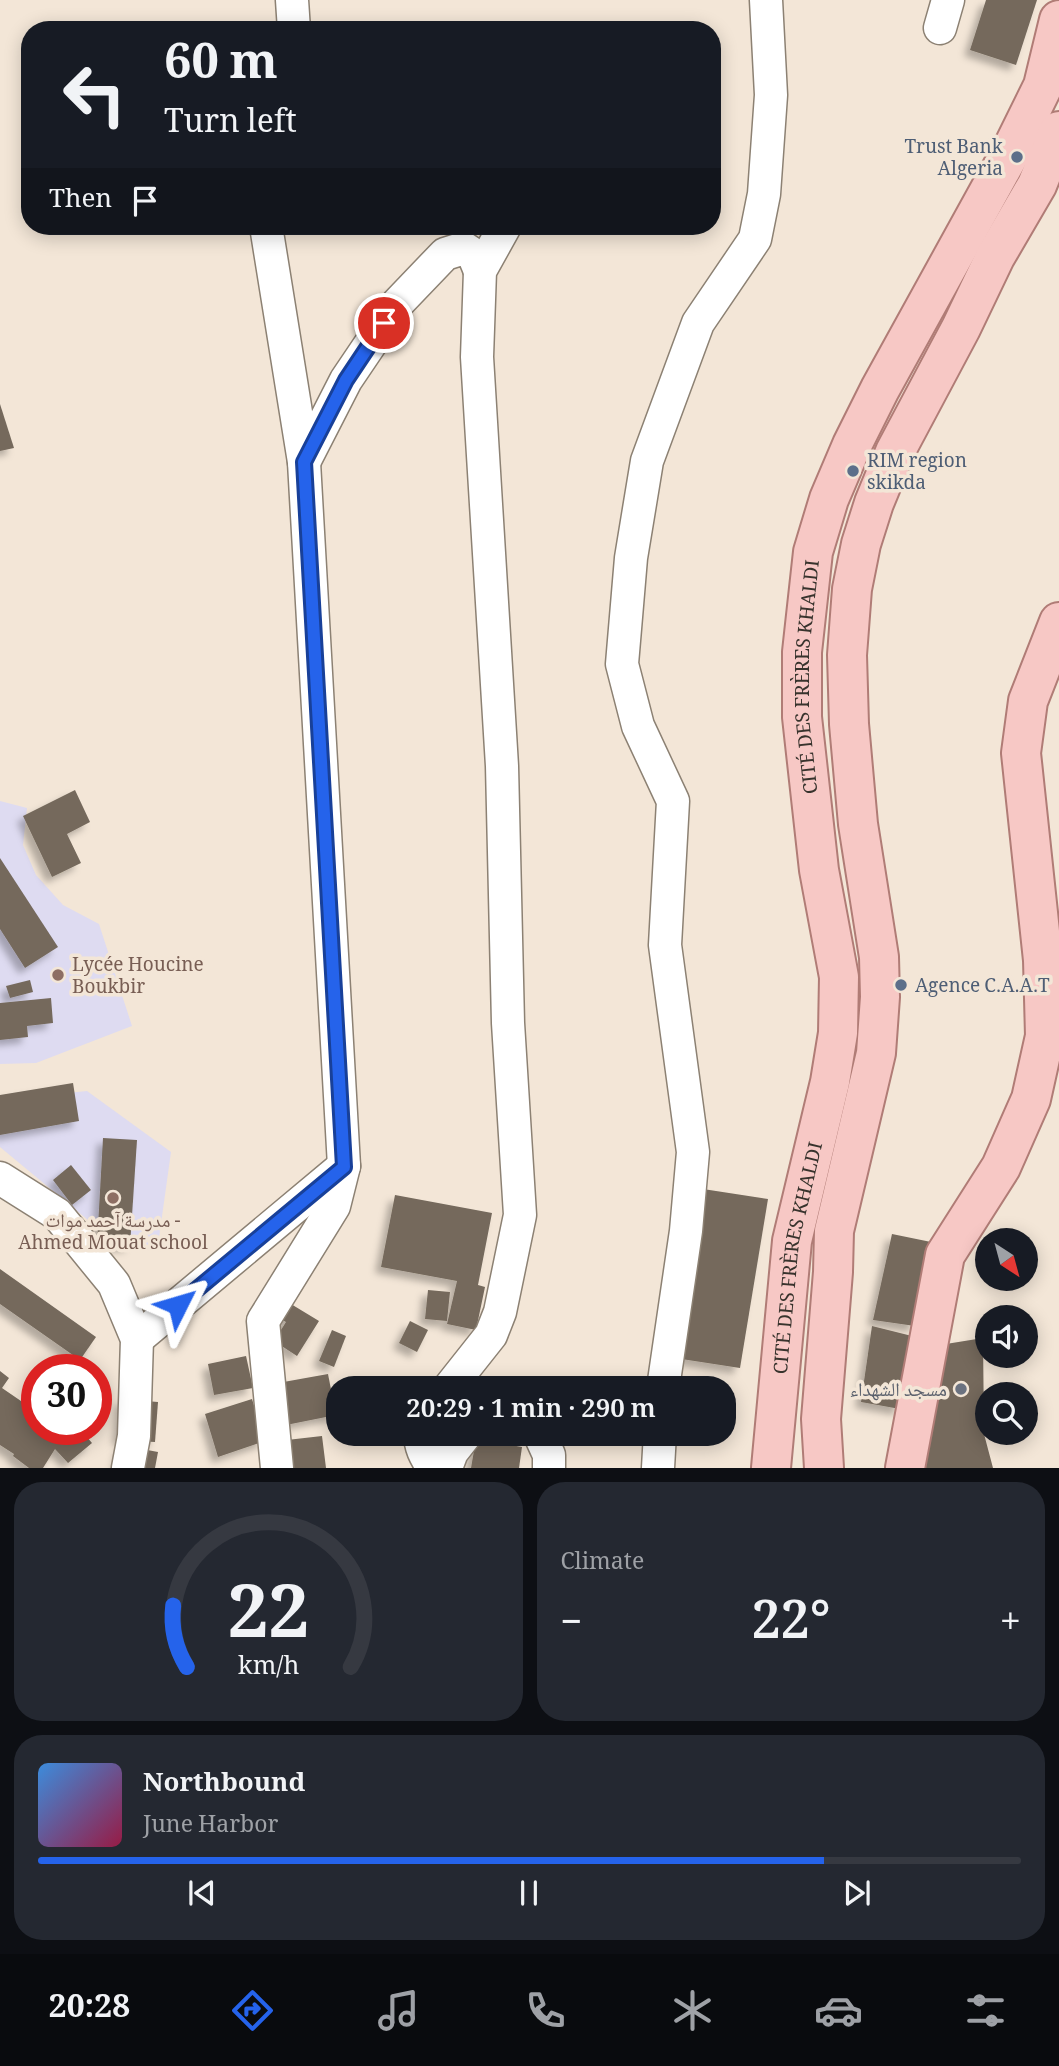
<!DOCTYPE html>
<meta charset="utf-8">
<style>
:root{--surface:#171b24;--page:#242831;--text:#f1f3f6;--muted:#9ea1a6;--line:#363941;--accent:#2563eb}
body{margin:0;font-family:Georgia,"Noto Naskh Arabic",serif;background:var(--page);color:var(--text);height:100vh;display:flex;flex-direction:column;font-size:26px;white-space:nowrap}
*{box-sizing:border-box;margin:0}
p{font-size:23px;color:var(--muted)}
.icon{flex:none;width:38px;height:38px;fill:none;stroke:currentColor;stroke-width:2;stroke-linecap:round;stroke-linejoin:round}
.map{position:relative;height:1468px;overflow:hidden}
.drawer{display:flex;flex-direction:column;gap:14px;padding:14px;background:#0d0f14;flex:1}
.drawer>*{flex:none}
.hud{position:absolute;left:21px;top:21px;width:700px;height:214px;border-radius:28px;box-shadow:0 4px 18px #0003;background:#171b24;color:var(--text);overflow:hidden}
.needle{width:46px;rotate:144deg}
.controls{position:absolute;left:975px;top:1228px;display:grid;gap:14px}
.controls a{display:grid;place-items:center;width:63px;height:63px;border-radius:50%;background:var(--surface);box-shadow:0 4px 18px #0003;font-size:35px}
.speed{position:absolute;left:21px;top:1354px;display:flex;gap:14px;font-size:35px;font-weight:700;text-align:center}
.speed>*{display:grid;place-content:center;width:91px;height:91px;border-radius:50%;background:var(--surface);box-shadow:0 4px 18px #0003;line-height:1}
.speed .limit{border:10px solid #d22;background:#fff;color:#111}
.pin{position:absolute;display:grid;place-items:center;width:60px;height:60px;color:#fff;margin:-30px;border:4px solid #fff;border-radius:50%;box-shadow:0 2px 7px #0007}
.me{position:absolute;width:77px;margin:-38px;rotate:50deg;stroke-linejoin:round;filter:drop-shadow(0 0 5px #0008)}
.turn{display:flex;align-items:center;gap:24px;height:147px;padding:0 28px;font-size:32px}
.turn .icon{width:91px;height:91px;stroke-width:2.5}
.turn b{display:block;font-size:49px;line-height:60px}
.then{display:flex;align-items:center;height:66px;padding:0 28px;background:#0003;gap:14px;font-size:26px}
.big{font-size:52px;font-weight:600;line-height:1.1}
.drawer .widget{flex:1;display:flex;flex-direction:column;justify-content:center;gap:10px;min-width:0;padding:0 24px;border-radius:28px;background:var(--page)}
.drawer .dial{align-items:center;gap:0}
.dial svg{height:182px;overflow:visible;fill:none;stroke:var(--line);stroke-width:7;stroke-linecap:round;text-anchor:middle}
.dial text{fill:var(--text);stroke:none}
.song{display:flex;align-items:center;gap:21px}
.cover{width:84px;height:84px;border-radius:10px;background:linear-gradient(135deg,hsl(210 70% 55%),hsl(340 70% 35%))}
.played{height:7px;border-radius:4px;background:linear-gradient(90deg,var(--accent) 80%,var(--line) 80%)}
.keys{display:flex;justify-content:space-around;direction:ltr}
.heat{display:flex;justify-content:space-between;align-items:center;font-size:38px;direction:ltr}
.drawer .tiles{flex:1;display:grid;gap:14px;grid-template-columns:1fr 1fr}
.widget:last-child{grid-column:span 2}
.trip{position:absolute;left:326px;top:1376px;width:410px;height:70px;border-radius:28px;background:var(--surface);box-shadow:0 4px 18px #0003;font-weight:600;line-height:70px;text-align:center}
.menu{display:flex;height:112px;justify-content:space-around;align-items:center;background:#090b0e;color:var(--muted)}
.menu .icon{width:49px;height:49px}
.menu .active{color:var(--accent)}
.menu b{font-size:32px;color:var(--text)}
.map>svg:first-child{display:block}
</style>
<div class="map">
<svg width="1059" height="1468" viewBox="0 0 1059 1468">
<defs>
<filter id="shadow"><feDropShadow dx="-6" dy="6" stdDeviation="3.5" flood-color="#0004"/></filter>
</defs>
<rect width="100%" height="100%" fill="#f3e6d7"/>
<!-- education -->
<g fill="#dedbf1">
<polygon points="0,801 27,808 23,845 36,875 63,905 99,924 132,1026 36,1063 0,1064"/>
<polygon points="87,1091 171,1152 158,1245 118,1245 0,1147 0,1100"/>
</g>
<!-- building -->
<g fill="#74695c" filter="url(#shadow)">
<polygon points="986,0 1037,0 1016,65 970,50"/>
<polygon points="0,404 14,448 0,451"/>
<polygon points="75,790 90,822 67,834 81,863 52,877 23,816"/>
<polygon points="0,858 58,947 25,968 0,929"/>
<polygon points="30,980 33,992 10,998 6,986"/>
<polygon points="51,998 53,1023 27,1026 28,1037 0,1040 0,1003"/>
<polygon points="73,1083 79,1121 0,1135 0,1095"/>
<polygon points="103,1138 137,1140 130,1246 97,1244"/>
<polygon points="71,1165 91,1190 72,1205 53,1180"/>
<polygon points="703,1189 768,1199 740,1368 675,1358"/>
<polygon points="395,1195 492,1213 478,1285 485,1287 476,1330 447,1324 457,1281 381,1267"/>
<polygon points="892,1234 931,1242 915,1326 873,1320"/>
<polygon points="0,1269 96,1337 80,1360 0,1304"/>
<polygon points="428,1290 450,1292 447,1321 425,1319"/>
<polygon points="286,1301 319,1321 297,1356 274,1341 286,1322 276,1316"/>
<polygon points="410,1321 428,1330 417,1352 399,1343"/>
<polygon points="872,1326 912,1336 900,1409 861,1402"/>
<polygon points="332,1330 346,1336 334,1367 319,1361"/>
<polygon points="983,1338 984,1434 993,1468 924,1468 946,1344"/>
<polygon points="246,1356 253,1388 214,1395 208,1364"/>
<polygon points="0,1371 9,1378 2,1388 37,1412 37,1430 69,1430 61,1442 74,1430 81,1430 92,1443 68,1463 55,1449 43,1468 29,1468 13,1456 14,1454 0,1445"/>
<polygon points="328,1374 336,1415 286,1425 278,1383"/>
<polygon points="121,1399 158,1402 155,1442 118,1440"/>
<polygon points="252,1399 265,1441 218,1457 205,1414"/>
<polygon points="322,1436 326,1468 290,1468 287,1440"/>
<polygon points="476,1439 522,1447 519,1468 471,1468"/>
<polygon points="121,1445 158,1452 155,1468 117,1468"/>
</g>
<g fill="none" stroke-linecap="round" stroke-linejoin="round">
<!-- minor casing -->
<g stroke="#8c8173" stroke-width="35">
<g id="minor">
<polyline points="292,0 294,30"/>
<polyline points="940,28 948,0"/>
<polyline points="266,226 304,462 344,1166 334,1206 263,1321 277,1468"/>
<polyline points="304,462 346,380 398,303 445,254 464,248 473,254 480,271"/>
<polyline points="0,1178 57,1214 114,1284 137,1339 134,1436 128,1468"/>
<polyline points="137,1339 344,1166"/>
<polyline points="449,1388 491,1335 500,1312 520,1215 508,1023 502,766 477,357 480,271 505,226"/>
<polyline points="663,1388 686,1231 693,1152 665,945 673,801 638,726 622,664 631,558 647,461 698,323 755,239 764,194 771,95 766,0"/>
<path d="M420,1433C420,1447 425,1456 433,1468"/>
<polyline points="539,1433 549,1455 549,1468"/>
<polyline points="446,1468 452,1452 467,1433"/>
<polyline points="658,1468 660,1433"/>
</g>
</g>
<!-- major casing -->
<g stroke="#b07c76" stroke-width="42">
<g id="major">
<path id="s1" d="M771,1468L792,1241L830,1082L838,1033L839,977L819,870L802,717V652L813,552L829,499L852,445L880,389L1009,155L1043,86L1059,20"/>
<polyline points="824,1468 821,1419 833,1272 834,1231 876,1053 880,997 879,957 858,824 849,724 847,655 852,589 861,544 874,503 895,452 961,328 995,257 1037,185 1059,131"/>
<polyline points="905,1468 945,1255 1001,1167 1031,1099 1045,1036 1043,960 1021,753 1028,701 1059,622"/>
</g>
</g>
<!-- minor -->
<use href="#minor" stroke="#fff" stroke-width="32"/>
<!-- major -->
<use href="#major" stroke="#f7c8c5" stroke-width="38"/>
</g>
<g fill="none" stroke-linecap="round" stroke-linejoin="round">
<!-- route casing -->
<g stroke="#184099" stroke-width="18">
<polyline id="route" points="178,1305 344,1167 304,462 346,380 384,323"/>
</g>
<!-- route -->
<use href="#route" stroke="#2563eb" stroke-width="12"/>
</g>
<!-- markers -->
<g fill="#5c6f8a" stroke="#f3e6d7" stroke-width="2.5">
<circle cx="1017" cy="157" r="7"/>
<circle cx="853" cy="471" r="7"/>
<circle cx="901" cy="985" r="7"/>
</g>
<g fill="#8d6e63" stroke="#f3e6d7" stroke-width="2.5">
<circle cx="58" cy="975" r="7"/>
<circle cx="113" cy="1198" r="7"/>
</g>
<circle fill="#6b7280" stroke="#f3e6d7" stroke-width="2.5" cx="961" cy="1389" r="7"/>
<g text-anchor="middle" stroke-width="7" stroke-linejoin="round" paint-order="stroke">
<!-- service labels -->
<g font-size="19" fill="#4e5e75" stroke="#f3e6d7" text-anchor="start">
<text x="1003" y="153" text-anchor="end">Trust Bank<tspan x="1003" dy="22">Algeria</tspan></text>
<text x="867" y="467">RIM region<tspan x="867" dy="22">skikda</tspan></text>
<text x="915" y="992">Agence C.A.A.T</text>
</g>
<!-- street labels -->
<g font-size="19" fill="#38332d" stroke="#f3e6d7">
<text dy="7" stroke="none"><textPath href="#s1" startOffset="800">CITÉ DES FRÈRES KHALDI</textPath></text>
<text dy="7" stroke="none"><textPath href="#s1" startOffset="212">CITÉ DES FRÈRES KHALDI</textPath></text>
</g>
<!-- education labels -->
<g font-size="19" fill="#785e54" stroke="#f3e6d7" text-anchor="start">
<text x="72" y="971">Lycée Houcine<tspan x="72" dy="22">Boukbir</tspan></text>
<text x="113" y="1227" text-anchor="middle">مدرسة آحمد موات -<tspan x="113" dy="22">Ahmed Mouat school</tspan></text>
</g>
<!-- worship labels -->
<g font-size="19" fill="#5b616d" stroke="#f3e6d7" text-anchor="end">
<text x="947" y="1396">مسجد الشهداء</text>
</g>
</g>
</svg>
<div class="controls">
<a><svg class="needle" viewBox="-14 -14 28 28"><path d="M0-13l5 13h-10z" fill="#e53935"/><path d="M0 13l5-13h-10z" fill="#9ea1a6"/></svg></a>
<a><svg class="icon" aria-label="sound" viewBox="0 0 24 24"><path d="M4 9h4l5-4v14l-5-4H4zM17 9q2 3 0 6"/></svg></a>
<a><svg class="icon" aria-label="search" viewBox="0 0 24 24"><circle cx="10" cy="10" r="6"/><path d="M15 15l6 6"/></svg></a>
</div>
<div class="speed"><div class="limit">30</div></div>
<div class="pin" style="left:384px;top:323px;background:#d93025"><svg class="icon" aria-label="arrive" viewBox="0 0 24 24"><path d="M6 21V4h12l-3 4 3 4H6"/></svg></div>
<svg class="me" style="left:178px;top:1305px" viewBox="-20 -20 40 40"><path d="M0-17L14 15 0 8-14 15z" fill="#2563eb" stroke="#fff" stroke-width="4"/></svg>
<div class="trip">20:29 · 1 min · 290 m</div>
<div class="hud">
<div class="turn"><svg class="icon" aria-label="left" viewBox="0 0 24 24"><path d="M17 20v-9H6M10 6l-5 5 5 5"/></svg><div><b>60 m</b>Turn left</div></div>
<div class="then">Then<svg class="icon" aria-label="arrive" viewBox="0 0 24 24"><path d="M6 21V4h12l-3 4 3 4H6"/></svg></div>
</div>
</div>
<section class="drawer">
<div class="tiles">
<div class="widget dial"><svg viewBox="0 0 100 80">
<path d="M14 69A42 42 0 1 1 86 69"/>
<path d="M14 69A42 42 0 0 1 8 42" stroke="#2563eb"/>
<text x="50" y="56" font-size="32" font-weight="700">22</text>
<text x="50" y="72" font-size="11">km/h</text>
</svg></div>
<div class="widget"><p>Climate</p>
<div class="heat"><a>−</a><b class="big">22°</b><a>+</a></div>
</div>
<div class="widget">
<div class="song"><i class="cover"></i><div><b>Northbound</b><p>June Harbor</p></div></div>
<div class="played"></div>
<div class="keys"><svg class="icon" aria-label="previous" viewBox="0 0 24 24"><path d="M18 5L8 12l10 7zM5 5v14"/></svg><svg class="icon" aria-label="pause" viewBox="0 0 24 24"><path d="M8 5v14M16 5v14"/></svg><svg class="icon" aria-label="next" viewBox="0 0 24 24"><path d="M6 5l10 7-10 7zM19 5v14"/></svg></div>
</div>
</div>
</section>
<nav class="menu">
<b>20:28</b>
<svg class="icon active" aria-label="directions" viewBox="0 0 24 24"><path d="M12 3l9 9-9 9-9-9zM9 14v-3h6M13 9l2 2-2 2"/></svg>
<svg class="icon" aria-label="music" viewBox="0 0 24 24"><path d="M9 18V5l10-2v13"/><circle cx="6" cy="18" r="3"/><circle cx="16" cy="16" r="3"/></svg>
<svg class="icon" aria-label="phone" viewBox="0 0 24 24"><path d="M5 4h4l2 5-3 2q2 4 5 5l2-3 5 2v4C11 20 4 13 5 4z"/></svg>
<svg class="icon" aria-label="climate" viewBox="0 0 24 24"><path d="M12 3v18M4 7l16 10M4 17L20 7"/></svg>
<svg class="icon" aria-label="car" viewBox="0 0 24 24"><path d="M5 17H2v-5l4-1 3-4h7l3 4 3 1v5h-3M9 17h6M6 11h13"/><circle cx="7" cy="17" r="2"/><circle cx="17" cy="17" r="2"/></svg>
<svg class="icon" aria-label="filters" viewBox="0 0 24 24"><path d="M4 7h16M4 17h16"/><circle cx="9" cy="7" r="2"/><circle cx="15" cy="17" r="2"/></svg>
</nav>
